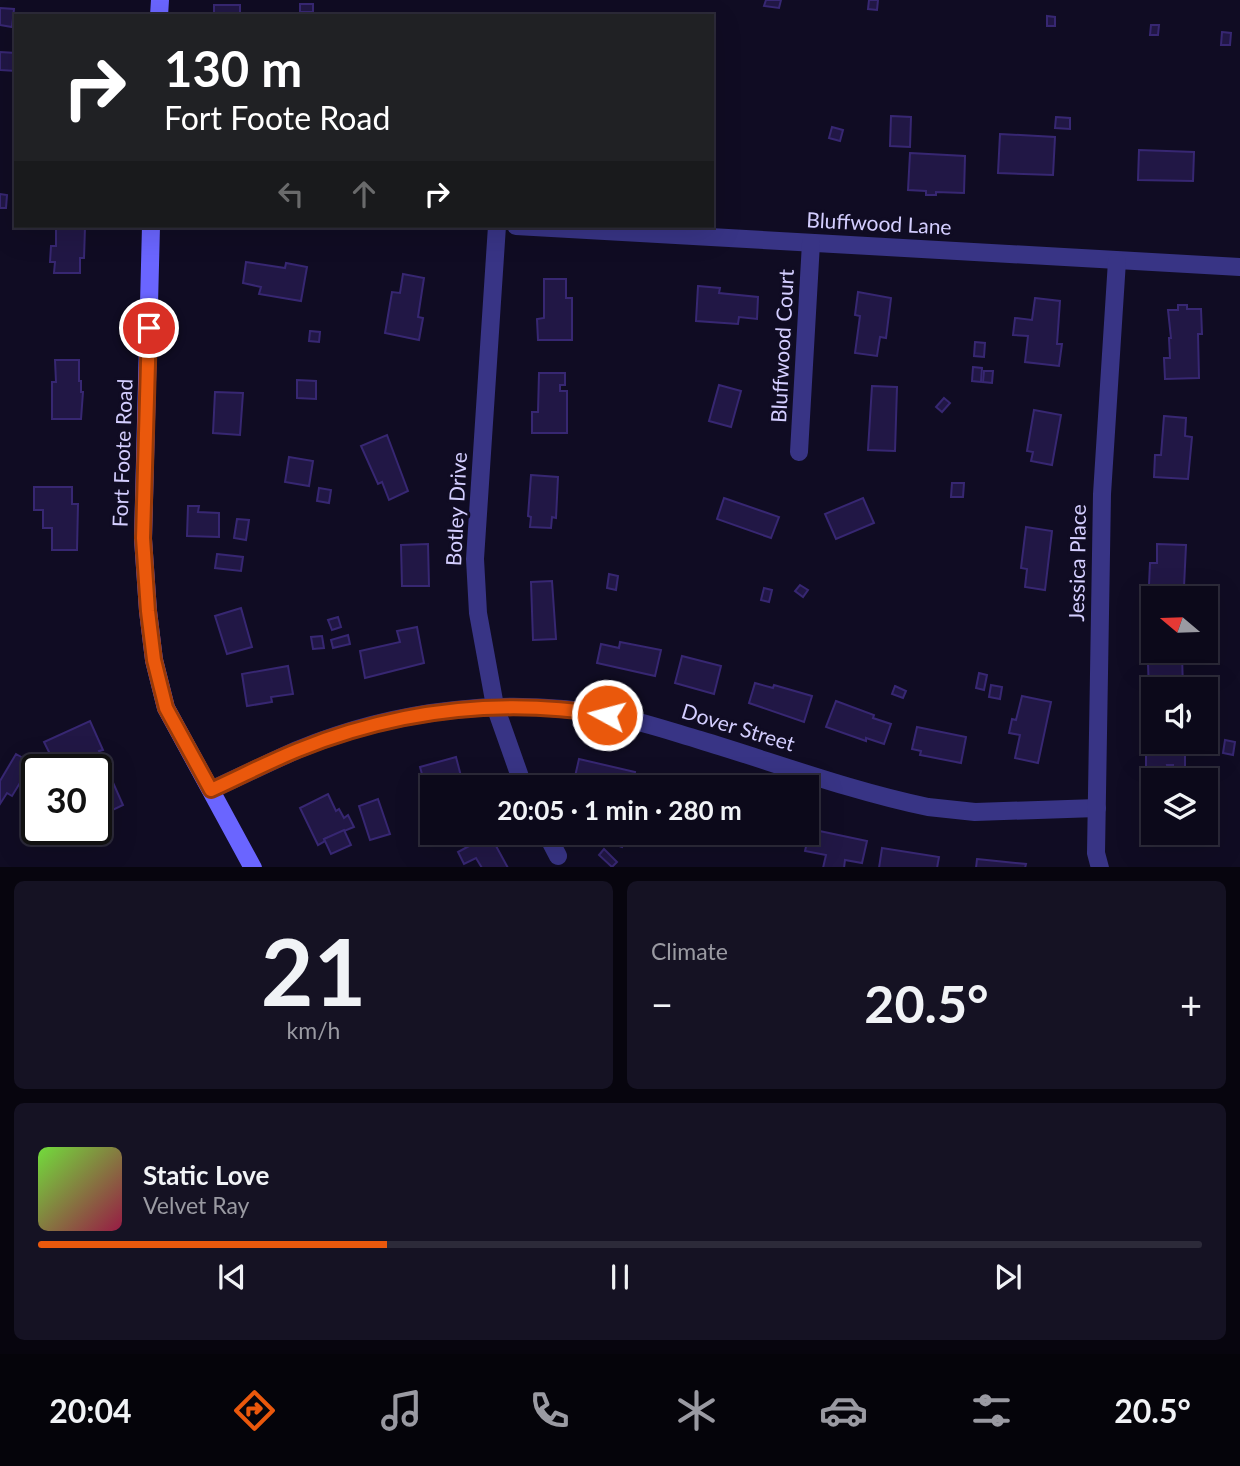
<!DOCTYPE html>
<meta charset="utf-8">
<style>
:root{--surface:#0c091a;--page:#151223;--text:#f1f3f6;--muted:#9a9aa2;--line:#2c2a39;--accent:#ea580c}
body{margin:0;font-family:Lato,sans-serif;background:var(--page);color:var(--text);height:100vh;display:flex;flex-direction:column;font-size:26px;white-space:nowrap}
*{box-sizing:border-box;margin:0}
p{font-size:23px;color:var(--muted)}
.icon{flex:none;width:38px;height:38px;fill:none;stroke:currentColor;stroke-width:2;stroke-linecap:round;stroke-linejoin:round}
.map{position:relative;height:867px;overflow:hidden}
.panel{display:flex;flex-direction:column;gap:14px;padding:14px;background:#07050e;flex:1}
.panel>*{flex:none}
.guide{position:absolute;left:14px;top:14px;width:700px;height:214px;border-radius:0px;box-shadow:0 7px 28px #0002,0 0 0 2px var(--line);background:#202124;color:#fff;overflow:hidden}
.needle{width:46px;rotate:289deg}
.buttons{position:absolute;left:1141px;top:586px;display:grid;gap:14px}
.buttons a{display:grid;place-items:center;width:77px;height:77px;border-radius:0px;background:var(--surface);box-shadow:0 7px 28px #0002,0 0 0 2px var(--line);font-size:35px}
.speed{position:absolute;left:21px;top:754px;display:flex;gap:14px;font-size:35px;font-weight:700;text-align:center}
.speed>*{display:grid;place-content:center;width:91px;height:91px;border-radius:50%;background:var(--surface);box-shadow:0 7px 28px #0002,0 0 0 2px var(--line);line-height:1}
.speed .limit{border:4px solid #111;border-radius:10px;background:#fff;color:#111}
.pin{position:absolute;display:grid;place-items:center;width:60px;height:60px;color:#fff;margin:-30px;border:4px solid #fff;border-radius:50%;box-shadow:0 2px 7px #0007}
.me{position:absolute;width:77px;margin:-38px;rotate:277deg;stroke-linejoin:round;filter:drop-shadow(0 0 5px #0008)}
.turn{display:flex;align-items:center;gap:24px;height:147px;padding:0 35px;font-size:32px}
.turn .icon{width:91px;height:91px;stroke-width:2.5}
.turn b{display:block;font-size:49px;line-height:60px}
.lanes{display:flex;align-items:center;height:66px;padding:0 35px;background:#0003;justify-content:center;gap:35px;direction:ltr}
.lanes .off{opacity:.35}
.big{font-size:52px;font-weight:700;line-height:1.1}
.panel .widget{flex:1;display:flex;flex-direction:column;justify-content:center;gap:10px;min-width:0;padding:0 24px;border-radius:10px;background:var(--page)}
.panel .dial{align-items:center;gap:0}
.dial b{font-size:91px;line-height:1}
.song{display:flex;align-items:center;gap:21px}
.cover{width:84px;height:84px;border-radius:10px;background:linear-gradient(135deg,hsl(100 70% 55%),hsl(340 70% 35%))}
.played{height:7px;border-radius:4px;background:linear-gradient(90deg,var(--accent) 30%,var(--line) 30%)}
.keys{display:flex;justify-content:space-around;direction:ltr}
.heat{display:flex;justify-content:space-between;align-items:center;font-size:38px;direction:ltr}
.panel .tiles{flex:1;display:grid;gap:14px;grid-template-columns:1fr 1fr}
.widget:last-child{grid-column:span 2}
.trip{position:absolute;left:420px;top:775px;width:399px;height:70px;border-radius:0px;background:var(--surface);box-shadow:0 7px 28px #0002,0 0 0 2px var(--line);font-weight:700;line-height:70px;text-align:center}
.dock{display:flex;height:112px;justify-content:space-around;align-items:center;background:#05040a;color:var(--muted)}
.dock .icon{width:49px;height:49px}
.dock .current{color:var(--accent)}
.dock b{font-size:32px;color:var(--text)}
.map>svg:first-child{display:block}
</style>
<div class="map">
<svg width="1240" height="868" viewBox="0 0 1240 868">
<rect width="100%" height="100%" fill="#100c23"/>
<!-- building -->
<g fill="#211745" stroke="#372772" stroke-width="2">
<polygon points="766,0 781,0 779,8 764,6"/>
<polygon points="869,0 878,0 877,10 868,9"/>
<rect x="300" y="4" width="13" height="8"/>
<rect x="214" y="5" width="26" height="11"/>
<polygon points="0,8 14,9 12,27 0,25"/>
<polygon points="1047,16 1055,17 1055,26 1047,26"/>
<polygon points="1151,25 1159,25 1158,35 1150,35"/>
<polygon points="1222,32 1231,33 1230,45 1221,45"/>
<polygon points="0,52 16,53 16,71 0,70"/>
<polygon points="891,116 911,117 910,147 890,146"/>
<polygon points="1056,117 1070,118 1070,129 1055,128"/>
<polygon points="832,127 843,130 840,141 829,138"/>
<polygon points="1000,134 1055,137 1053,175 998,173"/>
<polygon points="1139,150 1194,152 1193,181 1138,180"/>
<polygon points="910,153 965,156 964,193 936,192 936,195 926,195 926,191 908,190"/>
<polygon points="0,194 7,195 6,208 0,208"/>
<polygon points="56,226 85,227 84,258 80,258 80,273 54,273 55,262 50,262 51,246 56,246"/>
<polygon points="246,262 285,268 286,263 307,267 301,301 259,294 261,287 243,283"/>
<polygon points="403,274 424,278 418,317 423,318 419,340 385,333 392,292 400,293"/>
<polygon points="544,279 566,279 566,298 572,298 572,340 538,340 537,319 544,318"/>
<polygon points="698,286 720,288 719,293 758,297 757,319 739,317 738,324 696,321"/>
<polygon points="858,292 891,298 886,338 880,337 877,356 855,353 860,316 855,315"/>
<polygon points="1035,298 1060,301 1057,344 1062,344 1059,366 1025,362 1028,336 1013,335 1015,318 1032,320"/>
<polygon points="1178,305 1187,305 1187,309 1201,309 1202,334 1198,334 1199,378 1165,379 1164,358 1170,358 1169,338 1171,338 1168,310 1178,310"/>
<polygon points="310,331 320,332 319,342 309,341"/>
<polygon points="975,342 985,343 984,357 974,356"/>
<polygon points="55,360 79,360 79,381 81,381 81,392 83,392 81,419 52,419 52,382 56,382"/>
<polygon points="973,367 982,368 981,382 972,381"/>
<polygon points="984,371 993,371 992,383 983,382"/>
<polygon points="539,373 565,373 565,385 560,385 560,391 567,391 567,433 532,433 532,412 538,412"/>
<polygon points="297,380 316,381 316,399 297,398"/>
<polygon points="719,385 741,391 731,427 709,421"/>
<polygon points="872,386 897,387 895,451 868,450"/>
<polygon points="215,392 243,393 240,435 213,433"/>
<polygon points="944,398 950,403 942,412 936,407"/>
<polygon points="1034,410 1061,415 1052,465 1031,461 1033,452 1027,451"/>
<polygon points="1164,416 1186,418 1185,436 1192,437 1188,479 1154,477 1155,455 1161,455"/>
<polygon points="387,435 408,491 389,500 382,482 378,484 361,446"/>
<polygon points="289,457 313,461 309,486 285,482"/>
<polygon points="531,475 558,477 556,518 552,517 551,528 530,527 531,517 528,516"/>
<polygon points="952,483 964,483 963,497 951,497"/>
<polygon points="34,487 72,487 72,504 78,504 77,550 52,550 52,528 43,528 43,510 34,510"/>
<polygon points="319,488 331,490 329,503 317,501"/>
<polygon points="724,498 779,517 771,538 717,519"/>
<polygon points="863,498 874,523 836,539 825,514"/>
<polygon points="188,506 199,506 198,512 219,513 219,537 187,536"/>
<polygon points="237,519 249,520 246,540 234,538"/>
<polygon points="1026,527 1052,531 1045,590 1025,587 1027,569 1021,568"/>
<polygon points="428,544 429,586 402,586 401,545"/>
<polygon points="1157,544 1186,545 1184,587 1149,585 1150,563 1157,563"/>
<polygon points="217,554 243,557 241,571 215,568"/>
<polygon points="609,574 618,576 616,590 607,588"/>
<polygon points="552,581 556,639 533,640 531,582"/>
<polygon points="800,585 808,590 803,597 795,591"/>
<polygon points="764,588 772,590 769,602 761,600"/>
<polygon points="241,608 252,647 227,654 215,616"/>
<polygon points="338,617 341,627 332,630 328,620"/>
<polygon points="417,627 424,663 365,678 360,651 400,642 397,631"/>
<polygon points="348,635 350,644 333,648 331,640"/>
<polygon points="1147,635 1153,635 1153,651 1182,654 1183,690 1153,690 1153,692 1149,692"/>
<polygon points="322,636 324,648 313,649 311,637"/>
<polygon points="620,642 661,650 655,676 597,663 601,644 619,648"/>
<polygon points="682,656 721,666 714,694 675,683"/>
<polygon points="288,666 293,694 271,697 272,702 247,706 242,674"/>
<polygon points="979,673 987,675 984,690 976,688"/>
<polygon points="755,683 773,688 774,685 812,696 804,722 749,703"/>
<polygon points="991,685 1002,687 1000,699 989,697"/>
<polygon points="895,686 906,691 903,698 892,694"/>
<polygon points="1022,696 1051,702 1038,763 1015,758 1020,735 1009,733 1012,719 1016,720"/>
<polygon points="836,701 874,715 873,718 891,724 884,744 866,738 866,741 826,727"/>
<polygon points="1146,719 1153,719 1153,742 1169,742 1167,753 1185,753 1185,774 1173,774 1173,765 1167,765 1168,769 1146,769"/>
<polygon points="90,721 103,750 99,751 123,805 96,818 96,770 81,770 77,762 60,770 40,770 36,761 50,754 44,742"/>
<polygon points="917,727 966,737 961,763 920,755 921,751 912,749"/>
<polygon points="1225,740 1235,742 1233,755 1223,753"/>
<polygon points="16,754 32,763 12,796 7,793 0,804 0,781"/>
<polygon points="456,757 462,780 426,789 420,767"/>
<polygon points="579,759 635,772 632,788 600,788 574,781"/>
<polygon points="662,780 691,788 660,788"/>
<polygon points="1148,787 1153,787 1153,833 1171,833 1171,845 1148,846"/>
<polygon points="328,794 336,811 339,809 344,818 348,815 354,827 324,839 325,841 318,845 300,808"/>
<polygon points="378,799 390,834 370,840 359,806"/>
<polygon points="810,829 867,841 862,863 845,860 844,868 823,868 826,855 805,851"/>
<polygon points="344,830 351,845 331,854 324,839"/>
<polygon points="465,833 489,833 508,868 482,868 476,858 464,864 458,852 471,845"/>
<polygon points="616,833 625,835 622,847 613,844"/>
<polygon points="753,833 792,833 791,839"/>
<polygon points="882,848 939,857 937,868 879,868"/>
<polygon points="604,849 617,862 612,867 599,855"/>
<polygon points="977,859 1026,864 1025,868 976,868"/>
</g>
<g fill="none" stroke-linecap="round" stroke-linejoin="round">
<!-- street -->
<g stroke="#383485" stroke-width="18">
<polyline points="497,226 475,559 478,613 495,706 524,788"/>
<polyline points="516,226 1240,267"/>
<polyline points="799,452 811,243"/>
<path d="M211,790C239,777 268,763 297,750C398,708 511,696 619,717C646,723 673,732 700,740C776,763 851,791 928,807L975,812L1097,808"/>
<polyline points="546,833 558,856"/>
<polyline points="1100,868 1096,853 1102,494 1117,261"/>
</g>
<!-- secondary -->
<g stroke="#6a65ff" stroke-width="18">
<polyline points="159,16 160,0"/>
<polyline points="151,226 143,539 148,611 154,660 166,708 253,868"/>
</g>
</g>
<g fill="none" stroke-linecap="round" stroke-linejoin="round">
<!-- route casing -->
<g stroke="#983908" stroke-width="18">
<path id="route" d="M149,328L143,538L148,611L154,660L166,708L211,790C240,777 268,762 298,750C397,710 502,698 607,715"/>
</g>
<!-- route -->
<use href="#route" stroke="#ea580c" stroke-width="12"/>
</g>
<g text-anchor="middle" stroke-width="6" stroke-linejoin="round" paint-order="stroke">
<!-- street labels -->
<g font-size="21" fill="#d4ceff" stroke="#100c23">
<text transform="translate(879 224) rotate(3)" y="7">Bluffwood Lane</text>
<text transform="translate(783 346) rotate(-87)" y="7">Bluffwood Court</text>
<text transform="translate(123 453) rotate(-88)" y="7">Fort Foote Road</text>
<text transform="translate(457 509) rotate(-87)" y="7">Botley Drive</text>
<text transform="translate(1078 563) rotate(-89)" y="7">Jessica Place</text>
<text transform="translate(738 728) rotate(17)" y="7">Dover Street</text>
</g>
</g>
</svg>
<div class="buttons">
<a><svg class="needle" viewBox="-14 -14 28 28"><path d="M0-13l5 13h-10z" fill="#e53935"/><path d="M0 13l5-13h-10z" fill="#9a9aa2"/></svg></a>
<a><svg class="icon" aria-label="sound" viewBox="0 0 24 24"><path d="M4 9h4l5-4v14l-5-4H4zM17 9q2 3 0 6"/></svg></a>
<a><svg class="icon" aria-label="layers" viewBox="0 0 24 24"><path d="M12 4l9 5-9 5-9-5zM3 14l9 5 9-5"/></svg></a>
</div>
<div class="speed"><div class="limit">30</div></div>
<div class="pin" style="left:149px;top:328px;background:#d93025"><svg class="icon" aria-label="arrive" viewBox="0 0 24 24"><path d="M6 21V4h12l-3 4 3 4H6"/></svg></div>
<svg class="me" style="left:607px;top:715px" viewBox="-20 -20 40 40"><circle r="17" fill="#ea580c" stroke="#fff" stroke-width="3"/><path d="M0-11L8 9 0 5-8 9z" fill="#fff"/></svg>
<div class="trip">20:05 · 1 min · 280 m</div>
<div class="guide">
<div class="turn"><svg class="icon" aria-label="right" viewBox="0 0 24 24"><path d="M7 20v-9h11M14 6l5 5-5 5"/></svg><div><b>130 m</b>Fort Foote Road</div></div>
<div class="lanes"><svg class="icon off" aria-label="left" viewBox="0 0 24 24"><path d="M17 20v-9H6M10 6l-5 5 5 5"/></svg><svg class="icon off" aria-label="ahead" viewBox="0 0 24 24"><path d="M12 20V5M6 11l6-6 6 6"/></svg><svg class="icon" aria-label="right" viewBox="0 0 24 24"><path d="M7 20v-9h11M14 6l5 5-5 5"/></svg></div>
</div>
</div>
<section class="panel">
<div class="tiles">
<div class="widget dial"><b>21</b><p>km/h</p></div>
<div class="widget"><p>Climate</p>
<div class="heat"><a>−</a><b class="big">20.5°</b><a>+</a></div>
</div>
<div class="widget">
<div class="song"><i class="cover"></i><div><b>Static Love</b><p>Velvet Ray</p></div></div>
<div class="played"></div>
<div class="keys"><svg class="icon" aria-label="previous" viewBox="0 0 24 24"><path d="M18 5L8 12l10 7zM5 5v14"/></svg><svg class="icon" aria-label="pause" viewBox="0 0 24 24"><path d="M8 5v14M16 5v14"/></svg><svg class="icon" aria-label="next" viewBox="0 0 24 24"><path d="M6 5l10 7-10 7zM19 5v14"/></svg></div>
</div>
</div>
</section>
<nav class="dock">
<b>20:04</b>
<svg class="icon current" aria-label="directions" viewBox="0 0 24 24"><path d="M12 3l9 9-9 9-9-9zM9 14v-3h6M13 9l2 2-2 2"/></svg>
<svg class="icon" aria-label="music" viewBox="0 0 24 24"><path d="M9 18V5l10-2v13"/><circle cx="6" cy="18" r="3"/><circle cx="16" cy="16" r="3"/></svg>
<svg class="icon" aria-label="phone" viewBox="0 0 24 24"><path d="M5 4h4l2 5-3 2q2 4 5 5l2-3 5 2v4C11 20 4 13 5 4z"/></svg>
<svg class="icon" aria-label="climate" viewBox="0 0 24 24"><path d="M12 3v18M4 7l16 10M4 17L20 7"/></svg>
<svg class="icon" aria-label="car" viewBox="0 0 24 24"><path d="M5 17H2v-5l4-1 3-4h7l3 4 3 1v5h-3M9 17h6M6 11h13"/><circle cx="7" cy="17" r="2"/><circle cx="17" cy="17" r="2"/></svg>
<svg class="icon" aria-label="filters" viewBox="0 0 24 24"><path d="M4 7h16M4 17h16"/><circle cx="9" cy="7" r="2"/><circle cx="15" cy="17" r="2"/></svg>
<b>20.5°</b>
</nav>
